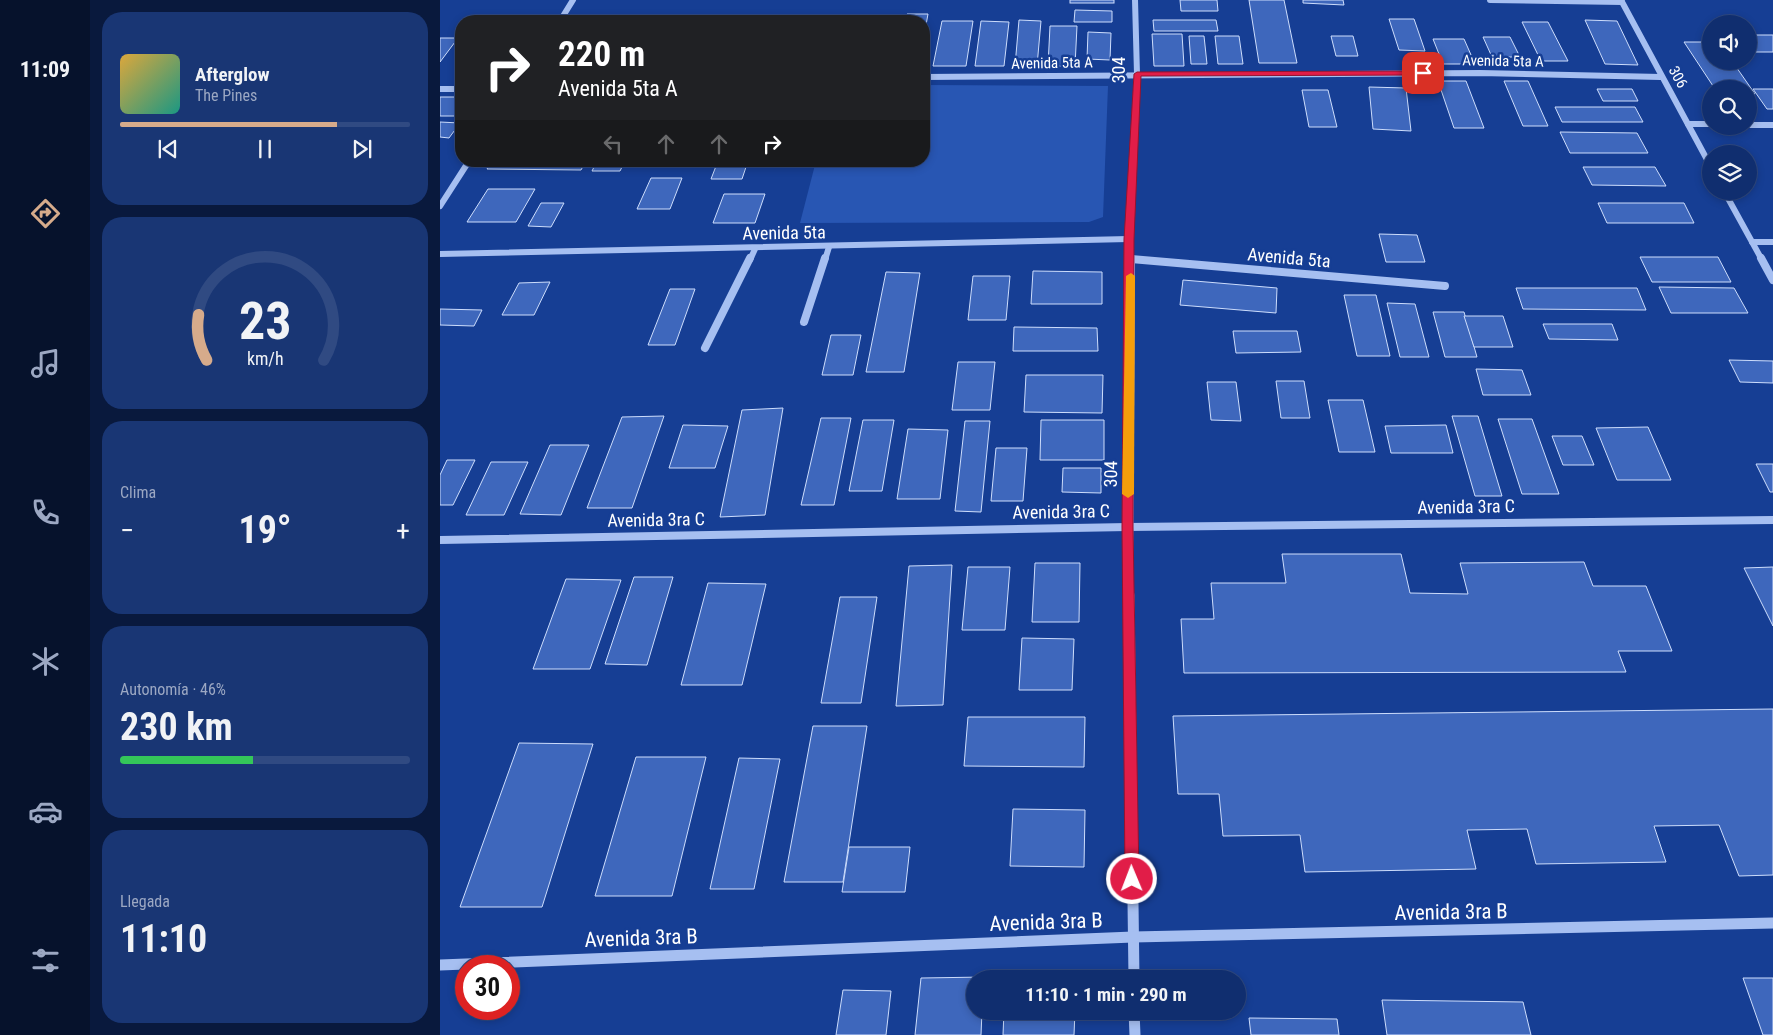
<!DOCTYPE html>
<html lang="es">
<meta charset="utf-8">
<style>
:root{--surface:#102e6f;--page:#193674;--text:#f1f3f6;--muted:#9ca8c3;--line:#304a82;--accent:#d6ab8b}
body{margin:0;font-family:"Roboto Condensed",sans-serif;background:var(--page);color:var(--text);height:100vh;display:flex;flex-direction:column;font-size:19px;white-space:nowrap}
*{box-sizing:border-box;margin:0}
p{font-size:16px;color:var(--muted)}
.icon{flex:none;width:28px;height:28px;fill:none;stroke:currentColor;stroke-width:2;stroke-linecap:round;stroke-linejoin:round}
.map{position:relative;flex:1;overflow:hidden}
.side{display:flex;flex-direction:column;gap:12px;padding:12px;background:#09193d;width:350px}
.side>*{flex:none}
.guide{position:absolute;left:15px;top:15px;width:475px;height:152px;border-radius:20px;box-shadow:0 2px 8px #0003,0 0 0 1px var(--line);background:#202124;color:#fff;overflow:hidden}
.controls{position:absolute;left:1262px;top:15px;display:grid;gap:10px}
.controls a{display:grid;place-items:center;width:55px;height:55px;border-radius:50%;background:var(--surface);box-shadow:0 2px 8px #0003,0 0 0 1px var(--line);font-size:25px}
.speed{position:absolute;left:15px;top:955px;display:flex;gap:10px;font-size:25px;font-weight:700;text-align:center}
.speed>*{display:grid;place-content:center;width:65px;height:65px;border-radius:50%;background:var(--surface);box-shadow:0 2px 8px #0003,0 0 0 1px var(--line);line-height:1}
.speed .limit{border:8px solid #d22;background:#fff;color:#111}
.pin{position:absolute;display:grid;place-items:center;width:42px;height:42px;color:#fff;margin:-21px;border-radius:10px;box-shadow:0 2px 8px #0006}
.me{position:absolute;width:55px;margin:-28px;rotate:359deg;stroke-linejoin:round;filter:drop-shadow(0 0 4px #0008)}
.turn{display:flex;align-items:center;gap:18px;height:105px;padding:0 20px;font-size:22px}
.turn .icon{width:65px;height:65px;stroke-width:2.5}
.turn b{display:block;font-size:35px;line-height:42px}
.lanes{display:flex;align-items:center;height:48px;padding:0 20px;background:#0003;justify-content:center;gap:25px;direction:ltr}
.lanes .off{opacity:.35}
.big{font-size:38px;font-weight:700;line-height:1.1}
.side .widget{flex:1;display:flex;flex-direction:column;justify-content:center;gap:8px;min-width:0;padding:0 18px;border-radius:20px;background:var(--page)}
.side .dial{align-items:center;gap:0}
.dial svg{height:130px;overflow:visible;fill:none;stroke:var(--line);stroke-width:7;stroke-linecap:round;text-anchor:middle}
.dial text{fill:var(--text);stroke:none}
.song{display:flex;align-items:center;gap:15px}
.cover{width:60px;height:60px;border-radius:8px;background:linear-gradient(135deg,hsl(40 70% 55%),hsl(170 70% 35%))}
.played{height:5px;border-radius:2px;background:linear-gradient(90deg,var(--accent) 75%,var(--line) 75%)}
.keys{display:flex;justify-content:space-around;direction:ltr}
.heat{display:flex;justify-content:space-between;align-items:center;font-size:28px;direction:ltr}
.charge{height:8px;border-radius:4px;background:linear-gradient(90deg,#34c759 46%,var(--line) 0)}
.trip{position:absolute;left:526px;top:970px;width:280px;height:50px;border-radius:25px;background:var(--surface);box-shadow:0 2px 8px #0003,0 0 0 1px var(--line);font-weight:700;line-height:50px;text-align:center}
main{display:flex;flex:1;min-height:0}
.tabs{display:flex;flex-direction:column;width:90px;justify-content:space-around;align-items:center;background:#06122c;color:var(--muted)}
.tabs .icon{width:35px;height:35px}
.tabs .selected{color:var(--accent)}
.tabs b{font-size:22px;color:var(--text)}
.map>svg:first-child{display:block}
</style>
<main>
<nav class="tabs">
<b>11:09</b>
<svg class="icon selected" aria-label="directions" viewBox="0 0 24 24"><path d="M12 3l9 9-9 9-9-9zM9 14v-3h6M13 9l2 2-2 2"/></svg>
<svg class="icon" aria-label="music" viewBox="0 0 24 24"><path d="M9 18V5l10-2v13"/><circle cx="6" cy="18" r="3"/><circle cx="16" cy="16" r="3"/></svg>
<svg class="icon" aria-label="phone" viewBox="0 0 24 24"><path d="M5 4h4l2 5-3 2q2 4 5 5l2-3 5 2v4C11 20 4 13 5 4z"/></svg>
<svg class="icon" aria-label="climate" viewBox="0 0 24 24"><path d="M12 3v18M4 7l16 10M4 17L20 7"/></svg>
<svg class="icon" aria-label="car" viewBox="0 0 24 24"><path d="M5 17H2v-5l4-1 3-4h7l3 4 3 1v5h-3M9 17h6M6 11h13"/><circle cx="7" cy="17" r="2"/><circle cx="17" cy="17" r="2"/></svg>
<svg class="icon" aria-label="filters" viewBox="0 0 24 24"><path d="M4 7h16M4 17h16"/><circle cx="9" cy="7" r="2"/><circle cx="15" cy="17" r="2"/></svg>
</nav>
<section class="side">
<div class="widget">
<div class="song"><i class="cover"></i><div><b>Afterglow</b><p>The Pines</p></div></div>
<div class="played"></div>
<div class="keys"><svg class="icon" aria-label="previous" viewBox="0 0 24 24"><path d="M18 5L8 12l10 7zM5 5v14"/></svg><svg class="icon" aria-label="pause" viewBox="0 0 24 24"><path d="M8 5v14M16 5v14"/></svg><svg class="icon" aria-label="next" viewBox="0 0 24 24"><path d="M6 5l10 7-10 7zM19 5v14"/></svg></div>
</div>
<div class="widget dial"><svg viewBox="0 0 100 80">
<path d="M14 69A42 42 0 1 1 86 69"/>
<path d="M14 69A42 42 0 0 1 9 41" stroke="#d6ab8b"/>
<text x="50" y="56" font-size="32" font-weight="700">23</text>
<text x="50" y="72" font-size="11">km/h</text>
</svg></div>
<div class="widget"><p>Clima</p>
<div class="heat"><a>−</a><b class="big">19°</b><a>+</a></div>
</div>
<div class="widget"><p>Autonomía · 46%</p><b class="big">230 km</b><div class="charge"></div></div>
<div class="widget"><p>Llegada</p><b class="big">11:10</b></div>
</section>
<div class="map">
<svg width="1333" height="1035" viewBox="0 0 1333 1035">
<rect width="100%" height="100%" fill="#163e94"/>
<!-- green -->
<polygon fill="#2856b3" points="484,85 668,86 663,217 649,222 360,223 376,161 484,161"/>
<!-- building -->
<g fill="#3e67bc" stroke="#cdddfc">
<rect x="630" y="0" width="44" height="3"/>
<polygon points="740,0 777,0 778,11 741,11"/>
<polygon points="809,0 844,0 857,63 819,63"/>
<polygon points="863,0 903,0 904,5 863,3"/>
<polygon points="635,10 672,11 672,22 634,22"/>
<polygon points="467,14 488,14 484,36 484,21 466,21"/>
<polygon points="369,15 400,15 399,21 367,21"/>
<polygon points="415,16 451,16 450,21 413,21"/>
<polygon points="949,19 974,19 985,51 959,50"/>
<polygon points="579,20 601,21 597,66 575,66"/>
<polygon points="713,20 776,20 778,31 714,31"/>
<polygon points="1145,20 1177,21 1198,65 1165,64"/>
<polygon points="502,21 533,21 526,66 493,66"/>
<polygon points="541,21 569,22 564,66 535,66"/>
<polygon points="1082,22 1108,22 1128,61 1101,61"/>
<polygon points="610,26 637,26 635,66 608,66"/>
<polygon points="648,32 671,33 670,60 647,59"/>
<polygon points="712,34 742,34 744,66 714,66"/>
<rect x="1309" y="35" width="24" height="17"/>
<polygon points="749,36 764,36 767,64 751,64"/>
<polygon points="775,36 799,36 803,64 778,64"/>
<polygon points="891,36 913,36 918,56 896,56"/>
<polygon points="1043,37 1070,37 1080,57 1052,57"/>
<polygon points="0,38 18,38 0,62"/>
<polygon points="993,39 1024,39 1035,64 1003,64"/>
<polygon points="1244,42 1271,42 1271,61 1292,61 1315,94 1309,94 1309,89 1275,89"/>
<polygon points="998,81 1026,81 1044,128 1014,128"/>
<polygon points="1064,81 1088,81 1108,126 1083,126"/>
<polygon points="929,87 966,88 971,131 933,129"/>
<polygon points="1157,89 1192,89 1198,101 1163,101"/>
<polygon points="1313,89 1333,89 1333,109 1327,109"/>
<polygon points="862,90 888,90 897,127 869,127"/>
<rect x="0" y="97" width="21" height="19"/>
<polygon points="1115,107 1195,107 1203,122 1122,122"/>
<polygon points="0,122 20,123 9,138 0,137"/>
<polygon points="1120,132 1197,133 1208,153 1130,153"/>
<polygon points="52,161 146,161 141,170 47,169"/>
<polygon points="157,161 185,161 180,171 152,171"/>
<polygon points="278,161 308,161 302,179 271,179"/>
<polygon points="1143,167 1215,167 1226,186 1152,185"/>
<polygon points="211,178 242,178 230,209 197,209"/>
<polygon points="48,189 95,189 76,222 27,222"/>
<polygon points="284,194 325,194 315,223 273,223"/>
<polygon points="101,203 124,203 111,227 88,226"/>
<polygon points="1158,203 1244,203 1254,223 1167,223"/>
<polygon points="939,234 977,235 985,262 946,262"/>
<polygon points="1200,257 1278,257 1291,282 1212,282"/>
<polygon points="593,271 662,272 662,304 591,304"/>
<polygon points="446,272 480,273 464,372 426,372"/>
<polygon points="533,276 570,276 566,320 528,320"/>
<polygon points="743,280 837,288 836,313 740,305"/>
<polygon points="110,282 94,315 62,315 79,283"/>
<polygon points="1219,287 1294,288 1308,313 1231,313"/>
<polygon points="1076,288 1197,288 1206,310 1083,309"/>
<polygon points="230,289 255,289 235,345 208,345"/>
<polygon points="904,295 936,295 950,356 917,356"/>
<polygon points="947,303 975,304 989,357 960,357"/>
<polygon points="0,309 42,310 34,326 0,325"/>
<polygon points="993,312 1024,312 1037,357 1005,357"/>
<polygon points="1024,316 1063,316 1073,347 1034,347"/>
<polygon points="1103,324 1172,324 1178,340 1109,339"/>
<polygon points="574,327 657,328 658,351 573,351"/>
<polygon points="793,331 857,331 861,352 796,353"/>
<polygon points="391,335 421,335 413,375 382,375"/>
<polygon points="1289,360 1333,361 1333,383 1300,382"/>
<polygon points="518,362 555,362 550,410 512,410"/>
<polygon points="1036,369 1082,370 1091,395 1043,395"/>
<polygon points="586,375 663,375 662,413 584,412"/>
<polygon points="836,381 864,381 870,418 841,418"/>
<polygon points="767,382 796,382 801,421 771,420"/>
<polygon points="888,400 923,400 935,452 899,452"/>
<polygon points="343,408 325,515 280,517 302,410"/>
<polygon points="224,416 192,508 147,508 182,417"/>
<polygon points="1012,416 1038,416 1062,496 1035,496"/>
<polygon points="381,418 411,418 394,505 361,505"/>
<polygon points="1058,419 1092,419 1119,494 1082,494"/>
<polygon points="423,420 454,420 442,491 409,491"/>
<polygon points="601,420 664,420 664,460 600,460"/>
<polygon points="525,421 550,421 541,512 515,511"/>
<polygon points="243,425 288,426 275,468 229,468"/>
<polygon points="1006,425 1013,453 951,453 945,426"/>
<polygon points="1208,427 1231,480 1177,480 1156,428"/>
<polygon points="468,429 508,430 500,499 457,499"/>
<polygon points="1112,436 1142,436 1154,465 1123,465"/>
<polygon points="110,445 149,445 121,515 80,514"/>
<polygon points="556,448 587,448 583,501 551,501"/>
<polygon points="7,460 35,460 13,505 0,505 0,475"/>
<polygon points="51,462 88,462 64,515 26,515"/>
<polygon points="1316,464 1333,464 1333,492 1330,492"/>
<polygon points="623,468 661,468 661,493 622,492"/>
<polygon points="842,554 961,554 970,593 1028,594 1020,563 1144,562 1153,586 1206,586 1232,651 1178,651 1186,672 744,673 741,619 774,619 771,583 846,583"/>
<polygon points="595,563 640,563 639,622 592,622"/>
<polygon points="512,565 503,705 456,706 469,566"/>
<polygon points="528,567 570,567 565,630 522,630"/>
<polygon points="1333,567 1333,626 1304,568"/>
<polygon points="194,577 233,577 207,665 165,664"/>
<polygon points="126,579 181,580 150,669 93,669"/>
<polygon points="268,583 326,584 302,685 241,685"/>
<polygon points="400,597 437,597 421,703 381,703"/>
<polygon points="582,638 634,639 632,690 579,690"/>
<polygon points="1333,709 1333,875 1299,876 1279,825 1214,826 1226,862 1096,864 1087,829 1027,830 1036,869 865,872 860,835 783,836 779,794 738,794 733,716"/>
<polygon points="528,717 645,717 644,767 524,766"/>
<polygon points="373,726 427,726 403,882 344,882"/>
<polygon points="79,743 153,744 102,907 20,907"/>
<polygon points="196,757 266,757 232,896 155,896"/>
<polygon points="299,758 340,759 314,889 270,889"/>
<polygon points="573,809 645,810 644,867 570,866"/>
<polygon points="409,847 470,847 465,892 402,892"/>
<rect x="566" y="972" width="69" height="7"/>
<polygon points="545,977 535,979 535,1011 542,1011 541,1035 475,1035 481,978"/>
<polygon points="1303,978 1333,978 1333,1035 1323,1035"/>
<polygon points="403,990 451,991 446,1035 396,1035"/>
<polygon points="942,1000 1083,1002 1091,1035 947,1035"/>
<polygon points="564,1011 635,1011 634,1035 563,1035"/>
<polygon points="809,1018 897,1019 899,1035 811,1035"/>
</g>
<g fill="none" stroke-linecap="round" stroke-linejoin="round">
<!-- minor-far2 -->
<g stroke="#a6bff1" stroke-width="6">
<polyline points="1050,0 1182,2"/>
<polyline points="1181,0 1271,167"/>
<polyline points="120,21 133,0"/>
<polyline points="484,77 1040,73 1221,77"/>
<polyline points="0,89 21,89"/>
<polyline points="1248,124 1271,124"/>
<polyline points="1309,125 1333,125"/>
<polyline points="1284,191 1322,260"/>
<polyline points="0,206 29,161"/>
<polyline points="1312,242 1333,242"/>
<polyline points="0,254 689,239"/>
<polyline points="691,259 698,260"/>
<polyline points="310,260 315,249"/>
<polyline points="385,260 389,247"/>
<polyline points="691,260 689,239 697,74 695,0"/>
</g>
<!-- minor-far1 -->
<g stroke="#a6bff1" stroke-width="8">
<polyline points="1321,258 1333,280"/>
<polyline points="691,259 1005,286"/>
<polyline points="364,322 385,258"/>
<polyline points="265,348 310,258"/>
<polyline points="0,540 688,527 1333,520"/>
<polyline points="689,597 691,258"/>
</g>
<!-- minor -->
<g stroke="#a6bff1" stroke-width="11">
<polyline points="689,595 694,979"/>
<polyline points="0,965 693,937 1333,923"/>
<polyline points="694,1011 695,1035"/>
</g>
</g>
<!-- route -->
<polygon fill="#e11d48" stroke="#92132f" points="983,71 985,71 985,75 701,76 694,239 693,527 699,879 697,884 692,886 687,884 685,879 682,527 684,239 694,74 697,72"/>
<!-- slow -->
<polygon fill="#f59e0b" points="691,273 695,276 694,494 688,498 682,494 686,276"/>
<g text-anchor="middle" stroke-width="5" stroke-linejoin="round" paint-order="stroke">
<!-- far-street labels -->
<g font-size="15" fill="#fff" stroke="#163e94">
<text transform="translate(1063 61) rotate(1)" y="5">Avenida 5ta A</text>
<text transform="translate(612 63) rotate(-1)" y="5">Avenida 5ta A</text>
<text transform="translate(1238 77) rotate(61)" y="5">306</text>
</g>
<!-- street labels -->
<g font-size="18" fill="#fff" stroke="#163e94">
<text transform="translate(679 70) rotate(-90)" y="6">304</text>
<text transform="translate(344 233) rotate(-1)" y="6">Avenida 5ta</text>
<text transform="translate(849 258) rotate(5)" y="6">Avenida 5ta</text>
<text transform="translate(671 474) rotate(-89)" y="6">304</text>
<text transform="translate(1026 507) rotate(-1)" y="6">Avenida 3ra C</text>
<text transform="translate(621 512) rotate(-1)" y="6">Avenida 3ra C</text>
<text transform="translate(216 520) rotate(-1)" y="6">Avenida 3ra C</text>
</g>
<!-- near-street labels -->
<g font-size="21" fill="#fff" stroke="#163e94">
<text transform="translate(1011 912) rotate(-1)" y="7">Avenida 3ra B</text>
<text transform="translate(606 922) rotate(-2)" y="7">Avenida 3ra B</text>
<text transform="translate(201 938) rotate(-2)" y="7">Avenida 3ra B</text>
</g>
</g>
</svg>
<div class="controls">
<a><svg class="icon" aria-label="sound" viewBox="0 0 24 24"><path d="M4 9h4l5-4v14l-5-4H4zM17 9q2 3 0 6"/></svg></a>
<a><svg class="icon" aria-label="search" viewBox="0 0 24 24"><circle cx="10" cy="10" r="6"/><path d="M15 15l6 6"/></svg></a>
<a><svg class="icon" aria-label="layers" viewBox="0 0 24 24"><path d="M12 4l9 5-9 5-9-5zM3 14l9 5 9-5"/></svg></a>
</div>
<div class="speed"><div class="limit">30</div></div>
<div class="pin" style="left:983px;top:73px;background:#d93025"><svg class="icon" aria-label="arrive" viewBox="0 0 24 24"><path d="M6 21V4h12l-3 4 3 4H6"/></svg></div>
<svg class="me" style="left:692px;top:879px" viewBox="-20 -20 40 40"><circle r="17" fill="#e11d48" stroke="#fff" stroke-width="3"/><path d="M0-11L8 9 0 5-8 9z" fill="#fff"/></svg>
<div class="trip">11:10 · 1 min · 290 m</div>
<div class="guide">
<div class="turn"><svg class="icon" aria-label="right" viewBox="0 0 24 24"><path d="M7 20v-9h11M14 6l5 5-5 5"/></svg><div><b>220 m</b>Avenida 5ta A</div></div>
<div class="lanes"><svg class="icon off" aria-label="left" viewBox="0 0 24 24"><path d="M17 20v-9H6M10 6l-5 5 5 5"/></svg><svg class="icon off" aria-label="ahead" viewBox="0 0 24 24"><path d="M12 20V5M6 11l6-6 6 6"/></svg><svg class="icon off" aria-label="ahead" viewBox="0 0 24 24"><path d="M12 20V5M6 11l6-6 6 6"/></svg><svg class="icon" aria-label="right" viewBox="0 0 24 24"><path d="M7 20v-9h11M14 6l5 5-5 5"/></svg></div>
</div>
</div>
</main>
